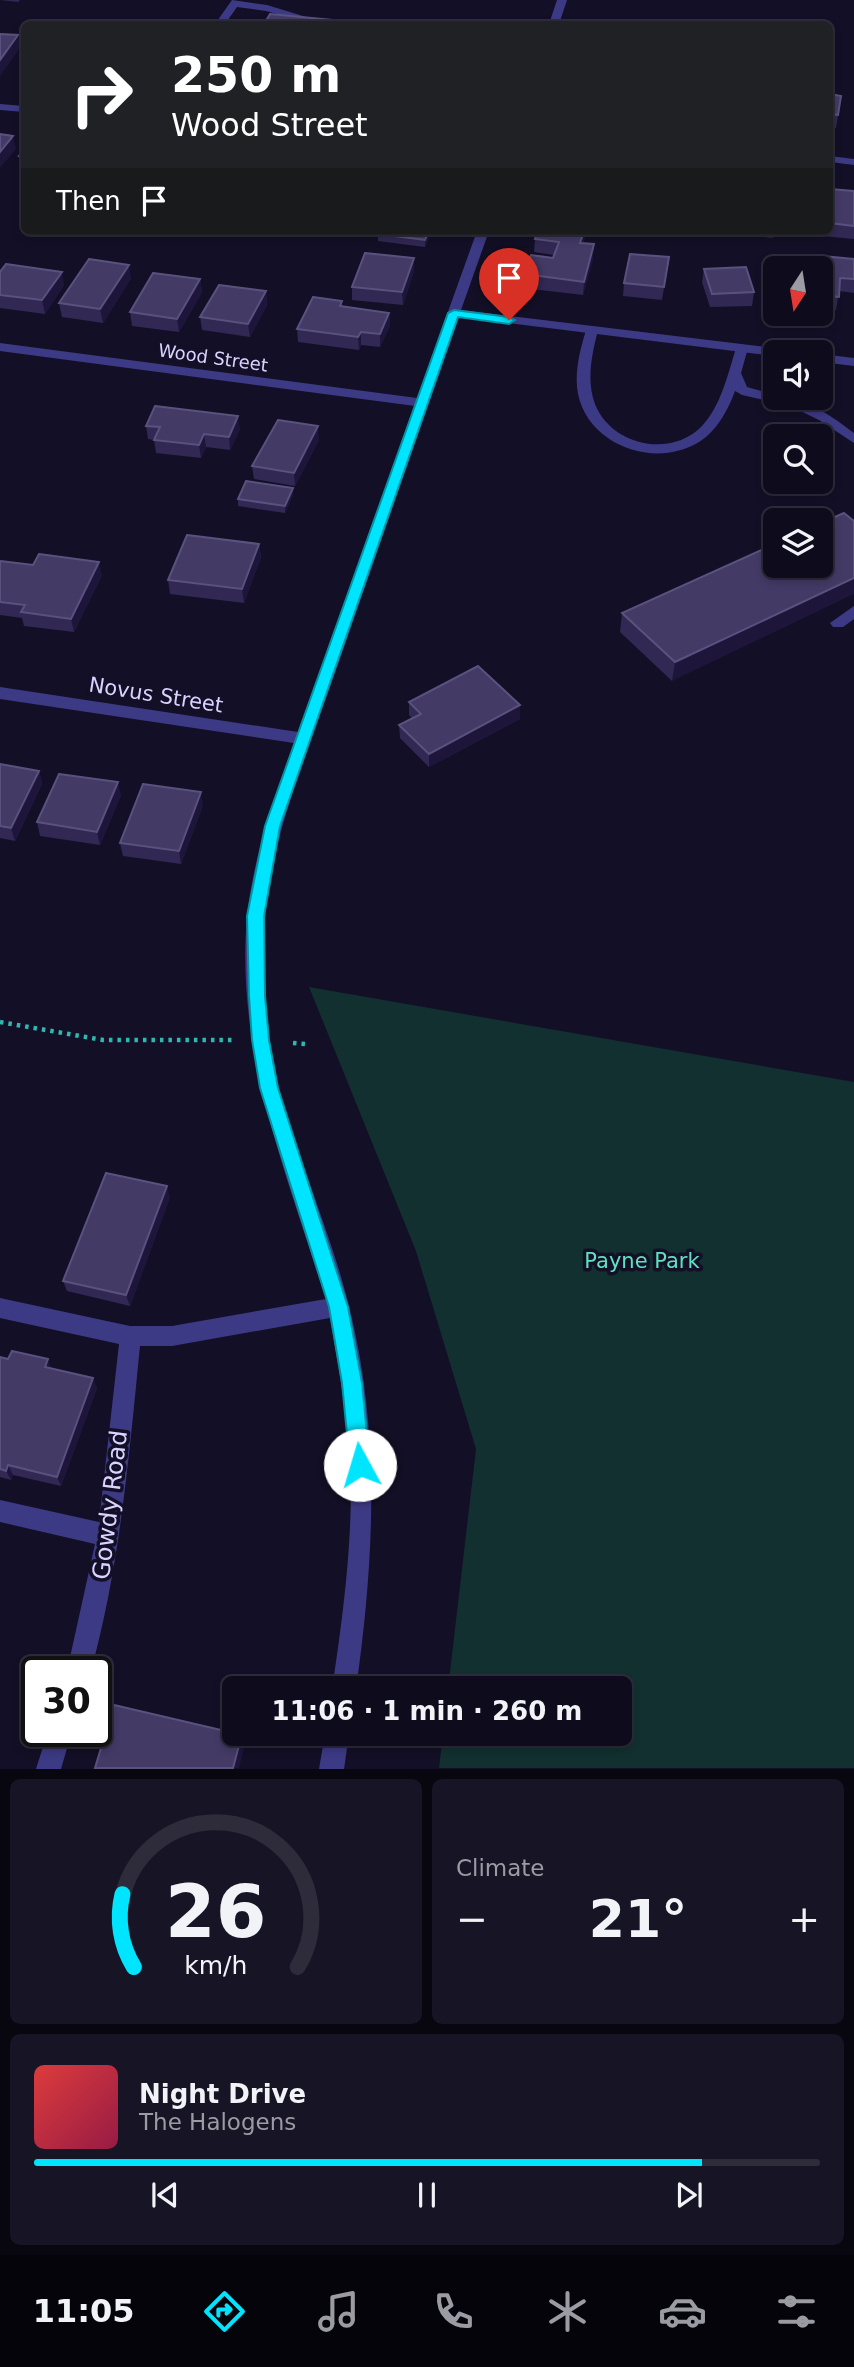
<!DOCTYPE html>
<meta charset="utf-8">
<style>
:root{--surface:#0e0b1c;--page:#171425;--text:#f1f3f6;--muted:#9b9ba3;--line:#2e2b3b;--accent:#00e5ff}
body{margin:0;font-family:"DejaVu Sans",sans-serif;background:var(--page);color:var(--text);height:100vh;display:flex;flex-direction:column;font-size:26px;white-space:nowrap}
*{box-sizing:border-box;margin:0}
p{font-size:23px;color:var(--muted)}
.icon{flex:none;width:38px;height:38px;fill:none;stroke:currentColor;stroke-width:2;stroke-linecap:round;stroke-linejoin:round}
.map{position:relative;height:1769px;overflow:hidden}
.drawer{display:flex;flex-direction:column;gap:10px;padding:10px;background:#08060f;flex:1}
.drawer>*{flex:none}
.hud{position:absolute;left:21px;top:21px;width:812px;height:214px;border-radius:10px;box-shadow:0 4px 10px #0003,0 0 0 2px var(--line);background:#202124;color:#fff;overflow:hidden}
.needle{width:46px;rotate:192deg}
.tools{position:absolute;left:763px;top:256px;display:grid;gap:14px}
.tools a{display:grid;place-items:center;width:70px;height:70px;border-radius:10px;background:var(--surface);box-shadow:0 4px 10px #0003,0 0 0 2px var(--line);font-size:35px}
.speed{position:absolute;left:21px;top:1656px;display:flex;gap:14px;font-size:35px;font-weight:700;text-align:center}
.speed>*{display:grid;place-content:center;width:91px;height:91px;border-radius:50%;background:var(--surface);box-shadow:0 4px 10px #0003,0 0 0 2px var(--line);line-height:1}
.speed .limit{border:4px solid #111;border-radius:10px;background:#fff;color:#111}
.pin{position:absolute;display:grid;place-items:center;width:60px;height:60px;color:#fff;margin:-72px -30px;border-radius:50% 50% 50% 0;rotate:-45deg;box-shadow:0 0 7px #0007}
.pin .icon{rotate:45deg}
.me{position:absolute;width:77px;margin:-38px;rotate:354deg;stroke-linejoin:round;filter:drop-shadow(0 0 5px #0008)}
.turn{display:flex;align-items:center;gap:24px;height:147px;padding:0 35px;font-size:32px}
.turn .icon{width:91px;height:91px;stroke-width:2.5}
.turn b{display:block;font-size:49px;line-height:60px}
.then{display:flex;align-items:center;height:66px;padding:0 35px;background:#0003;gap:14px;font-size:26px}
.big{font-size:52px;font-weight:800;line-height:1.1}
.drawer .card{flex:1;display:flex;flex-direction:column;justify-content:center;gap:10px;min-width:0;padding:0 24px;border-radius:10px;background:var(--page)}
.drawer .dial{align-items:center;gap:0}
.dial svg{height:182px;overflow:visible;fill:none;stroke:var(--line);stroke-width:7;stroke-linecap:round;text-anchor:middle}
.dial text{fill:var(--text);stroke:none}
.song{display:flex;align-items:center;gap:21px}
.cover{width:84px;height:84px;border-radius:10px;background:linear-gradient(135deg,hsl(0 70% 55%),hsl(340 70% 35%))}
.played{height:7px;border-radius:4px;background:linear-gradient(90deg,var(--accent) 85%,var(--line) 85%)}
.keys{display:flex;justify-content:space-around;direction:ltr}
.heat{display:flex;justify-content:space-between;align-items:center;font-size:38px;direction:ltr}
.drawer .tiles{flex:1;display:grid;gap:10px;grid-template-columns:1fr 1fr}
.card:last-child{grid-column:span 2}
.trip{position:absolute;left:222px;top:1676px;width:410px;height:70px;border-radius:10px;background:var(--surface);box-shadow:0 4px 10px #0003,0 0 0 2px var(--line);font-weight:800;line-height:70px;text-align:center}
.tabs{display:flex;height:112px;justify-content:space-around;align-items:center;background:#06040b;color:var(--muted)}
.tabs .icon{width:49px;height:49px}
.tabs .current{color:var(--accent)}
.tabs b{font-size:32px;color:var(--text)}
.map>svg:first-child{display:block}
</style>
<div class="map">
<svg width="854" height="1769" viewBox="0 0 854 1769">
<rect width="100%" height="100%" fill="#130f26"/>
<!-- green -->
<polygon fill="#12302f" points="309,987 854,1082 854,1768 439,1768 443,1734 620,1734 620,1689 448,1689 476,1449 416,1251"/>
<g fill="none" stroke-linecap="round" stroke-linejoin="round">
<!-- path -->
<g stroke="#2fb8b0" stroke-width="4.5" stroke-dasharray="3.5 5" stroke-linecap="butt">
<polyline points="0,1022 103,1040 232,1040"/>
<polyline points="293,1043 305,1044"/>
</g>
<!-- service -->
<g fill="#3d3a85" fill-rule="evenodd">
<polygon points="232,0 267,5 329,24 314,24 266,11 237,7 225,24 215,24"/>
<path d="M592,326L598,330C592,354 586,380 595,404C611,445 670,459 702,426C721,406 728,374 736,348L742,344L748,348L741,373L747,387L775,395V397C806,397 830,415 854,433V443L819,420L790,406L742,395L735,391C728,410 717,431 699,442C655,469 589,446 578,394C574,373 580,350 586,330Z"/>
<polygon points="854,606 854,619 843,627 833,627 830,623"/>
</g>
<!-- minor -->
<g fill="#3d3a85" fill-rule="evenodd">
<polygon points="557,0 567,0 559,24 549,24"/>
<polygon points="0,104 24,106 24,112 0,110"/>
<polygon points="830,156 854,159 854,165 830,162"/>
<path d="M477,231H489L461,310L775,348L781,352H775V356L459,317C418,434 377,551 337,667C305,759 262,855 264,955C265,999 267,1046 279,1089C299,1163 331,1233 349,1306C381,1432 374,1562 356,1689H332C342,1623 351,1555 351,1487C350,1431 340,1374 330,1318L172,1346H140C129,1456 120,1565 91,1671H67L95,1544L0,1522V1500L99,1522L119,1344L0,1318V1298L130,1326H172L326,1299C287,1175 235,1050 247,917C253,857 274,800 294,743L0,699V687L298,732L415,406L0,351V343L417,398Z"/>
<polygon points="821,354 854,358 854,366 821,362"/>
<polygon points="48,1731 72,1731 61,1769 36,1769"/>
<polygon points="325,1734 349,1734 344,1769 319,1769"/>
</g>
</g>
<!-- wall -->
<g fill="#312854">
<polygon points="0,0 20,0 18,2"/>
<polygon points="830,94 841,96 836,128 830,127"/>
<polygon points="24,147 24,169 21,169 19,156"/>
<polygon points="830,189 854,191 854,239 822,236 822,231 830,231"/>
<polygon points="432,231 425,247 378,241 378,234"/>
<polygon points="538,231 587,231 583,243 593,258 583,295 523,288 524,274 553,258 554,255 534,252 535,239"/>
<polygon points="706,231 774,231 773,238"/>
<polygon points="812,255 854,259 854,293 839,291 836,310 821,309 821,268 810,268"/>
<polygon points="669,257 662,300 623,296 624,283"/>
<polygon points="414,258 414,271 403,305 352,300 352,287"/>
<polygon points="704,269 754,292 752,306 710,307 702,282"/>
<polygon points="0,272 64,285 45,314 0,308"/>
<polygon points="131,278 103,323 62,317 59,303"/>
<polygon points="200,279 202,292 179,332 132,326 130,312"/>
<polygon points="266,291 267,305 250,337 202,330 200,317"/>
<polygon points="342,301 342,306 389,313 390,326 380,347 361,345 359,350 298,342 297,329"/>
<polygon points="146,426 240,429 230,450 206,447 201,458 156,453 154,440 148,439"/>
<polygon points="319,440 295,486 254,479 252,466"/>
<polygon points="293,488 293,495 285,513 238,506 238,499"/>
<polygon points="259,544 261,557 244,603 170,594 168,580"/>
<polygon points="775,544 672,681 620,632 622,613"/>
<polygon points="0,563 102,575 74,632 24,626 22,618 0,615"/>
<polygon points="409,702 520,719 429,767 400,738 399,725 412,718 409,715"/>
<polygon points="0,764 39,771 42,784 15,841 0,838"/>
<polygon points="121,795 100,845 40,836 37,822"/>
<polygon points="203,805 181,864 123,856 120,843"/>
<polygon points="170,1197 130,1306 67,1291 63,1281"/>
<polygon points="0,1357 51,1368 97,1388 61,1486 13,1475 11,1480 0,1477"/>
</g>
<!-- shaded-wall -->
<g fill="#1d163a">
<polygon points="18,35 20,48 0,76 0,60"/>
<polygon points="13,136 16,149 0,168 0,152"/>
<polygon points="429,231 432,231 425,247 425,240"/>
<polygon points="584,231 587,231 579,256 580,243"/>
<polygon points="594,244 593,258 583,295 584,282"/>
<polygon points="414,258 414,271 403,305 402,292"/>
<polygon points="129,265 131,278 103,323 100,309"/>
<polygon points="62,272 64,285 45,314 42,300"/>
<polygon points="200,279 202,292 179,332 177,319"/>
<polygon points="266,291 267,305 250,337 248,324"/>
<polygon points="389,313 390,326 380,347 380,334"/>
<polygon points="361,332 361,345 359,350 358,337"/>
<polygon points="238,416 240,429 230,450 229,437"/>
<polygon points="318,426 319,440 295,486 294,473"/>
<polygon points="204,434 206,447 201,458 199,445"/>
<polygon points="293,488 293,495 285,513 285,506"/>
<polygon points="259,544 261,557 244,603 242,589"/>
<polygon points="99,562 102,575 74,632 71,619"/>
<polygon points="854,578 854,594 672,681 675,662"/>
<polygon points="520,705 520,719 429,767 429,754"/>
<polygon points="39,771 42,784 15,841 11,828"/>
<polygon points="118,782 121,795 100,845 97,832"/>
<polygon points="201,792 203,805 181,864 179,851"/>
<polygon points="167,1186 170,1197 130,1306 126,1295"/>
<polygon points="48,1359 52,1370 45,1367"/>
<polygon points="93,1378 97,1388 61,1486 57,1477"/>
<polygon points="8,1465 13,1475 11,1480 6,1471"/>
<polygon points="242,1734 245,1744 239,1768 233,1768"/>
</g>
<!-- building -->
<g fill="#433a66" stroke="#5a527e" stroke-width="2">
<polygon points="270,14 375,24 264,24"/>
<polygon points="0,34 18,35 0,60"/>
<polygon points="830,94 841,96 838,115 830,114"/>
<polygon points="0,134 13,136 0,152"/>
<polygon points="24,147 24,156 19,156"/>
<polygon points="830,189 854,191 854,226 830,223"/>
<polygon points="379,231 429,231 425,240 378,234"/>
<polygon points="538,231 584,231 580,243 594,244 584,282 524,274 531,255 553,258 559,242 535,239"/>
<polygon points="365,253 414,258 402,292 352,287"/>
<polygon points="630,254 669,257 664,287 624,283"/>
<polygon points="812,255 854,259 854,279 840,278 839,297 821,295 821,268 812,268"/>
<polygon points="89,259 129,265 100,309 59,303"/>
<polygon points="6,264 62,272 42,300 0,295 0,272"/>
<polygon points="746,267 754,292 712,294 704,269"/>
<polygon points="153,273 200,279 177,319 130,312"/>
<polygon points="219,285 266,291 248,324 200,317"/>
<polygon points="313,297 342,301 340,306 389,313 380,334 361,332 358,337 297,329"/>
<polygon points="155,406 238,416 229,437 204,434 199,445 154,440 160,427 146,426"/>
<polygon points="278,420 318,426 294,473 252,466"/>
<polygon points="246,481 293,488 285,506 238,499"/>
<polygon points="844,513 854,521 854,578 675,662 622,613 775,544 775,565 821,565 821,523"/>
<polygon points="187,535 259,544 242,589 168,580"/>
<polygon points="39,554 99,562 71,619 21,612 25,605 0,602 0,563 1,561 33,565"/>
<polygon points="478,666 520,705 429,754 399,725 421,714 409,702"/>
<polygon points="0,764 39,771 11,828 0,826"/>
<polygon points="59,774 118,782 97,832 37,822"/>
<polygon points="143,784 201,792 179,851 120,843"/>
<polygon points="106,1173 167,1186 126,1295 63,1281"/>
<polygon points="12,1351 48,1359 45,1367 93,1378 57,1477 8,1465 6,1471 0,1469 0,1357 8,1359"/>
<polygon points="114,1705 234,1733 234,1734 242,1734 233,1768 95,1768"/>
</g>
<!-- route -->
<polygon fill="#00e5ff" stroke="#0095a6" stroke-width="2" points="454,310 509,317 515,320 509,324 458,317 280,826 264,916 265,996 269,1040 278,1088 348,1307 362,1383 370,1465 367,1472 360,1475 353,1472 350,1465 342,1383 329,1307 260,1088 252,1040 249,996 247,916 265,826 448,313"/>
<g text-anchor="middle" stroke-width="7" stroke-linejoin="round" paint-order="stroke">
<!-- far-street labels -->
<g font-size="18" fill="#d9d4ff" stroke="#130f26">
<text transform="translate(213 358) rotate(8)" y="6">Wood Street</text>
</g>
<!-- street labels -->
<g font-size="21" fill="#d9d4ff" stroke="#130f26">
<text transform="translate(156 695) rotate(9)" y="7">Novus Street</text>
</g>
<!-- park labels -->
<g font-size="21" fill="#5fe0c0" stroke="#130f26">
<text x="642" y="1268">Payne Park</text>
</g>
<!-- near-street labels -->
<g font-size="24" fill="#d9d4ff" stroke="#130f26">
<text transform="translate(110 1505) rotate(-83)" y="8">Gowdy Road</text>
</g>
</g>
</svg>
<div class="tools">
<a><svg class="needle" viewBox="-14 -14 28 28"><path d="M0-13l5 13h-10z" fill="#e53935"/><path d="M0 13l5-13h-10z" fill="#9b9ba3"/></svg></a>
<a><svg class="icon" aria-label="sound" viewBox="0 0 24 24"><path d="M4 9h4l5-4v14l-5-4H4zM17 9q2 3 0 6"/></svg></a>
<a><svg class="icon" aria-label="search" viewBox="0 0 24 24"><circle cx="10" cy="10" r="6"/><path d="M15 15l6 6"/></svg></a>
<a><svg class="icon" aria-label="layers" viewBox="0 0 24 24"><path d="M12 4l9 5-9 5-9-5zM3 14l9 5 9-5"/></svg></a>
</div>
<div class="speed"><div class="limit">30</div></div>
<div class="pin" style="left:509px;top:320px;background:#d93025"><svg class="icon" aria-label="arrive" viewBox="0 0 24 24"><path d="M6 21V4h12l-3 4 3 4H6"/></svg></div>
<svg class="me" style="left:360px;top:1465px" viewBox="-20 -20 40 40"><circle r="19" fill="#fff"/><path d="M0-13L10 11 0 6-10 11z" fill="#00e5ff"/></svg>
<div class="trip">11:06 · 1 min · 260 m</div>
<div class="hud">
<div class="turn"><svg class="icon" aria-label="right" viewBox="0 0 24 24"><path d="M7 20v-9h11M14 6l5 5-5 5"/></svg><div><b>250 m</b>Wood Street</div></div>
<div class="then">Then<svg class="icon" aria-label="arrive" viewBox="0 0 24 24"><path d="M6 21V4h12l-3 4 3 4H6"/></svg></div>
</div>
</div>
<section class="drawer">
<div class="tiles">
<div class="card dial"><svg viewBox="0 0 100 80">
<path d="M14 69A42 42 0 1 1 86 69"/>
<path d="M14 69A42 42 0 0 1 9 37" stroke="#00e5ff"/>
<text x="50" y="56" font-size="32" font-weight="700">26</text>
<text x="50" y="72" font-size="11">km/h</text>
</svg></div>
<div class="card"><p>Climate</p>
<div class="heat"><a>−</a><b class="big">21°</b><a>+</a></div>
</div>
<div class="card">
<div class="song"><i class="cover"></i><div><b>Night Drive</b><p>The Halogens</p></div></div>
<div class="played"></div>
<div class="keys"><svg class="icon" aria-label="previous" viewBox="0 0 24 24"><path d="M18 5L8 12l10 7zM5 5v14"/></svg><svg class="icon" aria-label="pause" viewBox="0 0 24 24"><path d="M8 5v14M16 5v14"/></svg><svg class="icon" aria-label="next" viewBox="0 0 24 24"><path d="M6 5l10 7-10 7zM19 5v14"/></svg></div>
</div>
</div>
</section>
<nav class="tabs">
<b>11:05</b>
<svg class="icon current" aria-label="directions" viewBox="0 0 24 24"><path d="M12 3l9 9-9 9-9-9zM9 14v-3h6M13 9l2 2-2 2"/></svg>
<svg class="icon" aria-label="music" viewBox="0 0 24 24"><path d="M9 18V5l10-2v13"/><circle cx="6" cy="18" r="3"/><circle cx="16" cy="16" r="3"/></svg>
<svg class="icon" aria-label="phone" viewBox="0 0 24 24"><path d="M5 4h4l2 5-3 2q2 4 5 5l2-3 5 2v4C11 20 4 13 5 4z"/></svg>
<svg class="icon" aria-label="climate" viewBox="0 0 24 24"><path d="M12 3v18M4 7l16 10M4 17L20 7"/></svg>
<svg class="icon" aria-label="car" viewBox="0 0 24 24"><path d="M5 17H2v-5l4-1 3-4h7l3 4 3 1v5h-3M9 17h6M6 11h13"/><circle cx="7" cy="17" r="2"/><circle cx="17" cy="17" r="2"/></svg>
<svg class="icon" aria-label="filters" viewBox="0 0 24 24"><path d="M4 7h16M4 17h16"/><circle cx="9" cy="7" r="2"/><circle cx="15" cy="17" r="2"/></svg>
</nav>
